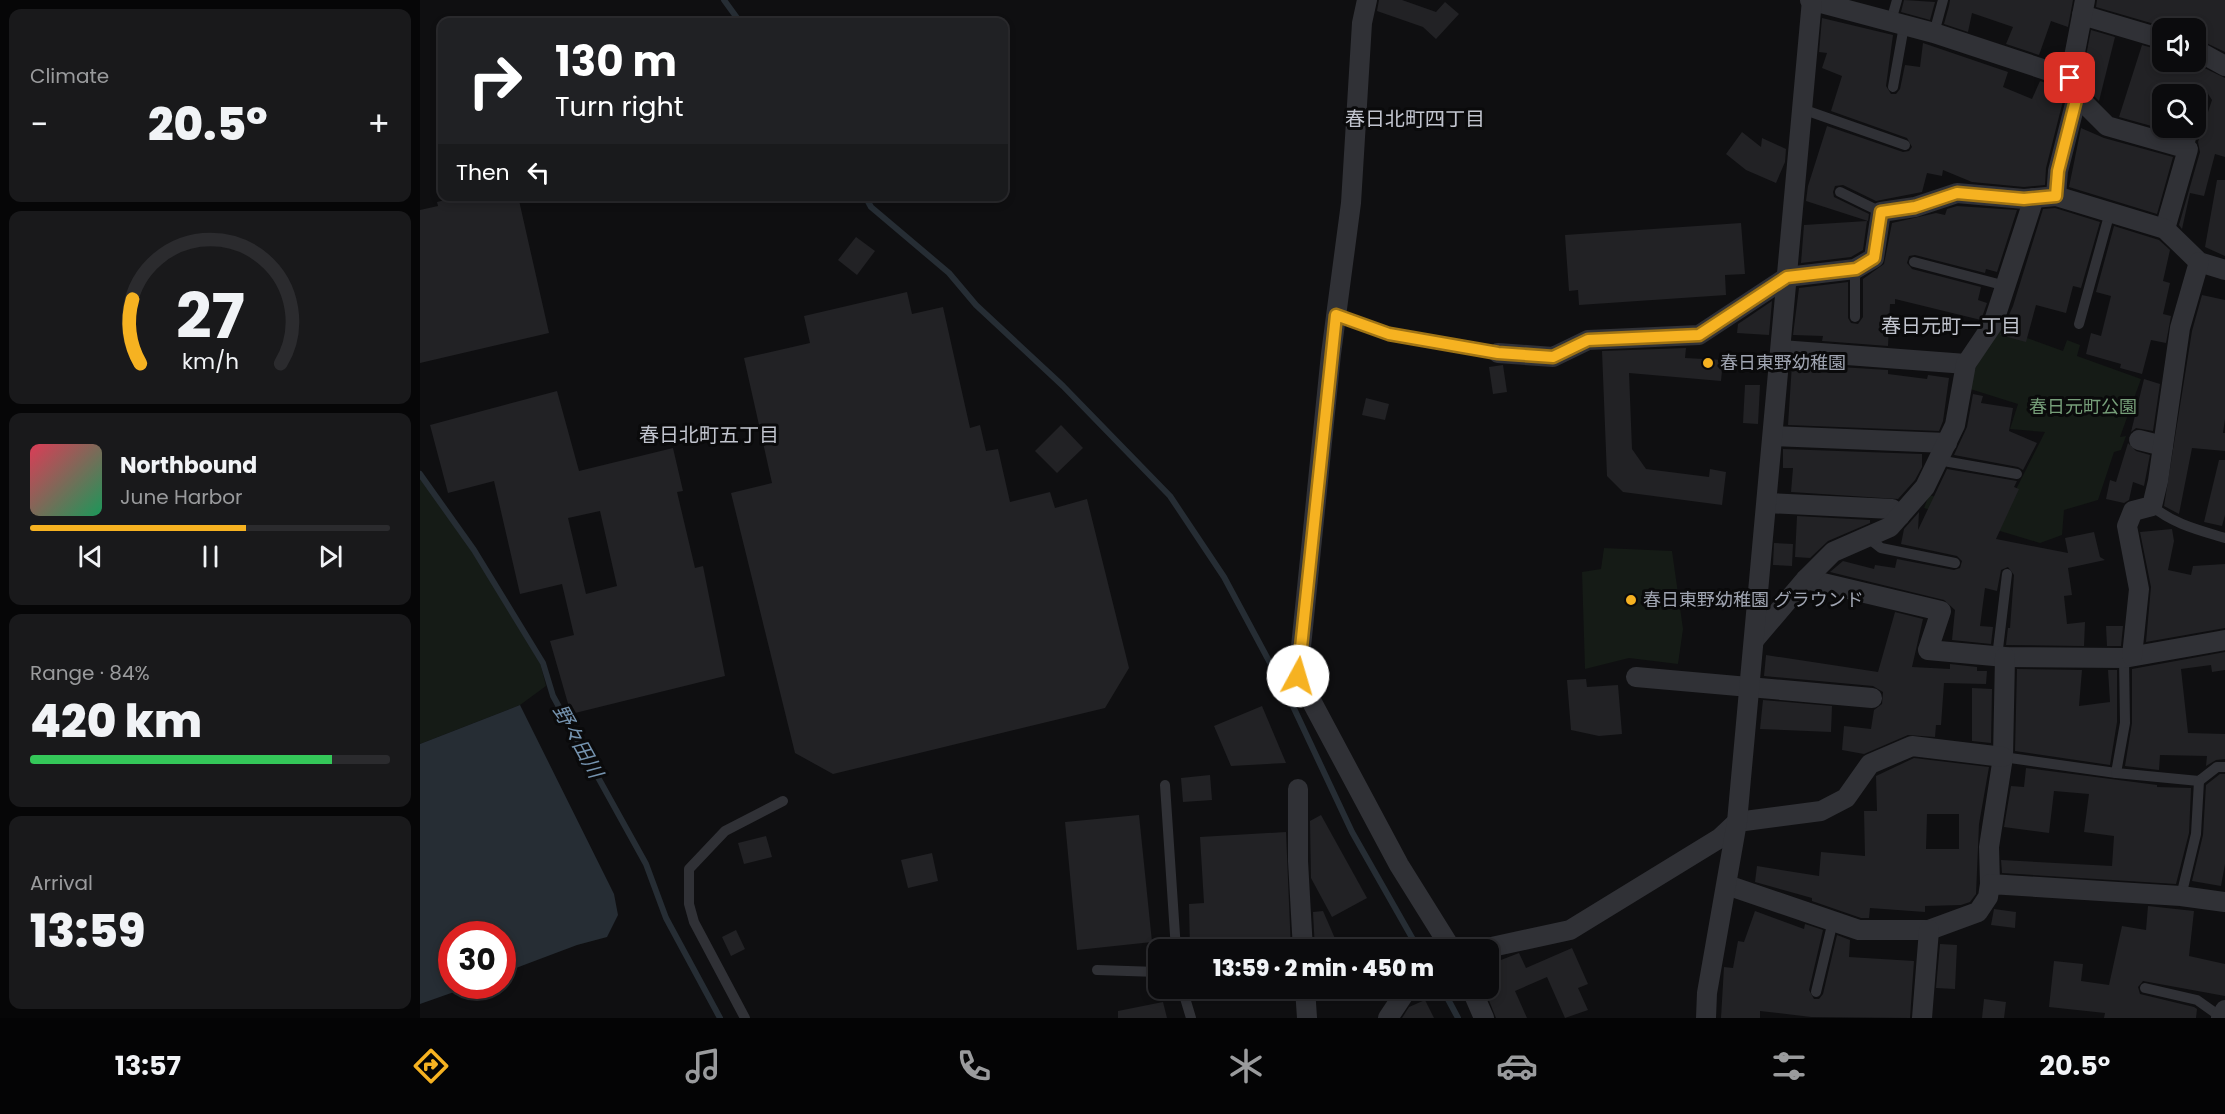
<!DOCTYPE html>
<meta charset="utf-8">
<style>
:root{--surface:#0b0b0d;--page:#19191b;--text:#f1f3f6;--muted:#9a9b9d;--line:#2b2b2e;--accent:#f6b221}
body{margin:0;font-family:Poppins,"Noto Sans JP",sans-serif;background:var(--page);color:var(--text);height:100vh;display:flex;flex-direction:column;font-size:22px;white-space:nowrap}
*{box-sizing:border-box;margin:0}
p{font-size:20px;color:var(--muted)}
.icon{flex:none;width:33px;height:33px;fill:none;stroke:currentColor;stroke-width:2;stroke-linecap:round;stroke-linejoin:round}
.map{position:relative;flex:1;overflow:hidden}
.details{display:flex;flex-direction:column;gap:9px;padding:9px;background:#060607;width:420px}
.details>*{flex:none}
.hud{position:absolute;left:18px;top:18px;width:570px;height:183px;border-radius:12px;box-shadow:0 3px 9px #0003,0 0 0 2px var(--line);background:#202124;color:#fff;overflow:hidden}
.buttons{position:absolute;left:1732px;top:18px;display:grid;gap:12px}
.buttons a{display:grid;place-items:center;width:54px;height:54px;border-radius:12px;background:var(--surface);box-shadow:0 3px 9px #0003,0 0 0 2px var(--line);font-size:30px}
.speed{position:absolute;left:18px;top:921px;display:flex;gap:12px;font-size:30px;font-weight:700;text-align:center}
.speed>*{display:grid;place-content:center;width:78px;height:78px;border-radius:50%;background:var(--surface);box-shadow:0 3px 9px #0003,0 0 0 2px var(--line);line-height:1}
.speed .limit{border:9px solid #d22;background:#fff;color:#111}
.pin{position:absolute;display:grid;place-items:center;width:51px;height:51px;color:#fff;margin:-26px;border-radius:12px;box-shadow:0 3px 9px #0006}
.me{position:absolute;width:66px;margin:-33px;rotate:6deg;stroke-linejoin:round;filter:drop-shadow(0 0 4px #0008)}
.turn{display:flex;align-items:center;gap:21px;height:126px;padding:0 18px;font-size:27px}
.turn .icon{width:78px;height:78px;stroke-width:2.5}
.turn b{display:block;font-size:42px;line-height:51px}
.then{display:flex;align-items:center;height:57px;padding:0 18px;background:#0003;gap:12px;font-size:22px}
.big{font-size:45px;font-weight:800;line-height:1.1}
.details .widget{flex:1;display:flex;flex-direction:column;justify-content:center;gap:9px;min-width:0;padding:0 21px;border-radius:12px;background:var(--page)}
.details .dial{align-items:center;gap:0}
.dial svg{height:156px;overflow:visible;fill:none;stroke:var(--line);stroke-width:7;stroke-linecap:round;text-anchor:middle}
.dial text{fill:var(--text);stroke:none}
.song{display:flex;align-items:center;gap:18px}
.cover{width:72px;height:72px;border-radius:9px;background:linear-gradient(135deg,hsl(350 70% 55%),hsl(150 70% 35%))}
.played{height:6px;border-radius:3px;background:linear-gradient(90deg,var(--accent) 60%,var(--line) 60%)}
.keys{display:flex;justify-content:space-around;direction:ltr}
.heat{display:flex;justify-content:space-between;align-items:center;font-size:33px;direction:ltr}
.charge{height:9px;border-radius:4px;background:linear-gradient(90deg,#34c759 84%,var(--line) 0)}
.trip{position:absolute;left:728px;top:939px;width:351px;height:60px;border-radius:12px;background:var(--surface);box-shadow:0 3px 9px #0003,0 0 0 2px var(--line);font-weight:800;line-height:60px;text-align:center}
.tab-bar{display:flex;height:96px;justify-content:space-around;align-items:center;background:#040405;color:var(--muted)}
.tab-bar .icon{width:42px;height:42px}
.tab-bar .selected{color:var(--accent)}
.tab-bar b{font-size:27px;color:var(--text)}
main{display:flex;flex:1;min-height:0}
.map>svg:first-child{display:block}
</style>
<main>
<section class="details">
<div class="widget"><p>Climate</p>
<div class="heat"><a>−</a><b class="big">20.5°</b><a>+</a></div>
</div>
<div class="widget dial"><svg viewBox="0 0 100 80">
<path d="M14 69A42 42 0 1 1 86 69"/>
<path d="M14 69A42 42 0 0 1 10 36" stroke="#f6b221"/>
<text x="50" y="56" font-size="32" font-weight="700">27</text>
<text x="50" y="72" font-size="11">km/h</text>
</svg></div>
<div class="widget">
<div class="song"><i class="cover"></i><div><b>Northbound</b><p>June Harbor</p></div></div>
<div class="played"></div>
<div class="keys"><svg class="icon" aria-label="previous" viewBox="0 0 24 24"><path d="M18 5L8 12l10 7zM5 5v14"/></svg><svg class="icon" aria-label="pause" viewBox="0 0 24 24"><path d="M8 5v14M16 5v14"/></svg><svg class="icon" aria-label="next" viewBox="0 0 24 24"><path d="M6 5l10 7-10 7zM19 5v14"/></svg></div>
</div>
<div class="widget"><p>Range · 84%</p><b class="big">420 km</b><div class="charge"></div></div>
<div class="widget"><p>Arrival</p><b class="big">13:59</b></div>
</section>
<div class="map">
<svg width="1805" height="1018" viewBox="0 0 1805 1018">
<rect width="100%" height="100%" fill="#0f0f11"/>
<!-- green -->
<g fill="#151b16">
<path d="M1577,327L1643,351L1647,340L1660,345L1657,356L1721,379L1700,437L1706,436L1701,450L1694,452L1678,500L1644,510L1642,535L1620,543L1504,508L1509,495L1583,515L1625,432L1590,429L1598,404L1547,388C1554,364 1569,351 1577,327Z"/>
<polygon points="0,478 37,527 119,658 126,686 100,705 0,744"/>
<polygon points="1184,548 1252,551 1263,629 1258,664 1209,658 1165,669 1162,572 1181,569"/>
</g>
<!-- water -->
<polygon fill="#262d34" points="100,705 194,894 198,915 187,937 157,945 83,973 82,934 32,934 32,986 51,986 0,1004 0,744"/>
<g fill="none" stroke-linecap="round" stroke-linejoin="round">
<!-- stream -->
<g stroke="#262d34" stroke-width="6">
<polyline points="304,0 320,22"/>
<polyline points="445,196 451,207 529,273 556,305 643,386 750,496 804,577 871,702 932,832 999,950"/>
<polyline points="0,474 54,550 123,663 133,696 226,864 246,918 300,1018"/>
<polyline points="1022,988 1038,1018"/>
</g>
</g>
<!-- building -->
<g fill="#222225" fill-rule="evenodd">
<polygon points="959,0 982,0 1016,12 1025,2 1039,14 1016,39 1003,27 957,11"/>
<polygon points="1484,0 1515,2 1510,20 1481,12"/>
<polygon points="1530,0 1653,0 1648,27 1631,21 1619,55 1586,44 1593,27 1552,13 1548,32 1524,24 1529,6 1532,7 1529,6"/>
<polygon points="1677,0 1805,0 1805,52 1776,38 1776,28 1748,28 1676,7"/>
<polygon points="1402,18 1473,35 1466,86 1471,94 1476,94 1480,89 1485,65 1500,67 1503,43 1588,72 1583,87 1612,99 1620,81 1641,88 1644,97 1626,168 1625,185 1604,187 1552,182 1523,170 1522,176 1507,173 1502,192 1456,201 1423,185 1415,186 1413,192 1414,197 1449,214 1448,221 1386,201 1388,186 1407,126 1483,152 1489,151 1492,147 1487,138 1411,111 1422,76 1402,68 1407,53 1399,52"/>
<polygon points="1671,30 1695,37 1679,101 1667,89 1662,77"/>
<polygon points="1722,45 1743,51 1743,62 1772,62 1805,78 1805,157 1795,154 1784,196 1770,193 1762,229 1759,225 1780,152 1778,142 1792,100 1785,89 1778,90 1776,94 1743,94 1743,128 1766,128 1764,135 1699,117"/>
<polygon points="1661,128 1684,138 1753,157 1737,214 1649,187"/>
<polygon points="1322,132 1341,147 1342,138 1366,149 1365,162 1356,183 1326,170 1306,154"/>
<polygon points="1797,180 1805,180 1805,256 1785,247"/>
<polygon points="42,196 98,196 129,333 0,363 0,210 18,206 17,202"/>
<polygon points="1537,206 1597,210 1577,272 1566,269 1565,273 1495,255 1489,256 1487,263 1492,269 1561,287 1558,300 1567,303 1561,320 1475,299 1475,304 1470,304 1468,346 1402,341 1403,336 1373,335 1379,288 1428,282 1428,318 1431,323 1438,324 1443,317 1443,279 1464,264 1472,223 1516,213 1525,215 1527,209"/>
<polygon points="1635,208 1680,222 1661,288 1653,286 1646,313 1616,305 1606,342 1580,335 1593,306 1623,209"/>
<polygon points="1447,221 1443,250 1431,257 1381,263 1384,225"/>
<polygon points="1321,223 1325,274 1305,275 1306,295 1159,305 1158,290 1149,291 1145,235"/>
<polygon points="1694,226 1739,240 1750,250 1743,281 1750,283 1743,314 1751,316 1746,343 1731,340 1722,374 1700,368 1701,364 1666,354 1671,333 1681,336 1691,296 1676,292"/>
<polygon points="436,237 455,251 437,275 418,260"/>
<polygon points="487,292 492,314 523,307 550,428 560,425 566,451 578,449 590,502 630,492 635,508 667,499 709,668 685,708 413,774 375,753 311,493 352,483 324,358 390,343 384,316"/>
<polygon points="1782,295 1805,300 1805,419 1803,433 1805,433 1805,451 1772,448 1759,514 1744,506 1772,331"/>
<polygon points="1352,301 1349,335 1317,333 1318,324"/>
<polygon points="1266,348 1265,358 1303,360 1301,381 1209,373 1212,449 1226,469 1289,477 1290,469 1306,472 1302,505 1203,492 1187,476 1182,351"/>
<polygon points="1372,364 1468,370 1468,374 1507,379 1508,375 1529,378 1523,421 1519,431 1368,425"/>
<polygon points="1083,365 1087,392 1073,394 1069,367"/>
<polygon points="1724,379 1740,384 1733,431 1716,428 1711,432"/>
<polygon points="1325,385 1340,385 1338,424 1323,423"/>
<path d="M137,391L159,471L253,448L263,491L257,492L275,568L283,566L305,676L151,714L130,641L154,635L142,584L100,594L74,481L28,493L10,425ZM180,511L197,586L166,594L148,518Z"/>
<polygon points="1553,394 1563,396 1561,403 1593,408 1589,431 1617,443 1603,470 1598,467 1534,455 1547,427"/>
<polygon points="946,398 969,404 965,420 942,415"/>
<polygon points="641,425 663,448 637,473 615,451"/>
<polygon points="1708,443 1716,451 1730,455 1724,486 1713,482 1709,500 1704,503 1686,499 1690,480 1696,482"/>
<polygon points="1363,449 1502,454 1502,467 1495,480 1478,499 1371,492 1373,468 1363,468"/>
<polygon points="1799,460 1805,460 1805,515 1802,526 1784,522"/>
<polygon points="1527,469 1597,481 1594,487 1599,489 1576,539 1648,553 1645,538 1674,532 1680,557 1685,560 1648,568 1652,595 1644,596 1647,624 1665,622 1664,646 1586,645 1588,628 1590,628 1594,575 1588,567 1581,570 1577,591 1565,588 1560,626 1573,627 1571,644 1532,640 1535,610 1524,600 1410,572 1423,561 1454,569 1455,565 1475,568 1477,559 1534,570 1540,568 1542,561 1537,556 1481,544 1484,529 1499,512 1498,530"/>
<polygon points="1377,516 1450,520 1450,523 1408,541 1390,558 1375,557"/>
<polygon points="1752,529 1754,541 1748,570 1771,575 1773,566 1805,564 1805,628 1726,642 1731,587 1720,532"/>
<polygon points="1354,543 1373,544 1372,566 1353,565"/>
<polygon points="1475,612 1503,619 1492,667 1530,669 1530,664 1557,667 1557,671 1567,671 1566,684 1524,683 1521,725 1516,725 1515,737 1488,735 1444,754 1422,750 1424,726 1451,729 1454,710 1462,704 1463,692 1453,686 1344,676 1346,655 1458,672"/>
<polygon points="1686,626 1703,626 1701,646 1687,646"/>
<polygon points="1805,652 1805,670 1792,672 1791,665 1761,669 1768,733 1805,734 1805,759 1796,760 1786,766 1787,756 1740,755 1739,770 1705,766 1712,723 1712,669"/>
<polygon points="1597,669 1662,670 1659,706 1690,702 1688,670 1697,670 1697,722 1690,765 1595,751"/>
<polygon points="1166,679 1167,687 1198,685 1202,734 1179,736 1151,730 1147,680"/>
<polygon points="1552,688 1572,689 1571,743 1552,741"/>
<polygon points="1343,700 1412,706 1411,732 1340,729"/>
<polygon points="842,706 866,763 811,766 794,726"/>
<path d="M1494,758L1569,767L1559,824L1556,894L1550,902L1541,905L1505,906V912L1450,908L1449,918H1441L1392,901V898L1335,882L1337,866L1399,876L1401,852L1445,856L1444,811H1457L1456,776ZM1507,814H1539V849H1506Z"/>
<polygon points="1606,768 1737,785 1737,787 1771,788 1769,833 1756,884 1582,873 1581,860 1692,866 1694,836 1664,832 1669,794 1634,791 1629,833 1584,827 1591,786 1604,787"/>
<polygon points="1800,774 1805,774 1805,864 1801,886 1772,881 1783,835 1786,785"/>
<polygon points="790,775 792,800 763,802 761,778"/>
<polygon points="719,815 732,942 657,950 645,822"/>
<polygon points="901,815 947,898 912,917 891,878 890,821"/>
<polygon points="866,832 871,950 839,950 838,939 803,942 803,950 770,950 769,904 784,903 780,837"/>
<polygon points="346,836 352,857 324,864 318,843"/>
<polygon points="512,853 518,881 488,888 481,860"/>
<polygon points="1728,906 1774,911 1769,956 1805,964 1805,996 1723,981 1718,987 1720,994 1774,1007 1777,1009 1776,1018 1684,1018 1685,1013 1629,1007 1634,961 1663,964 1661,981 1689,985 1702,926 1726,930"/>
<polygon points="1574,909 1596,912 1595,928 1571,925"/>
<polygon points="903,911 920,950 895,950 893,912"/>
<polygon points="1335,911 1384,929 1385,924 1403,930 1389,990 1394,999 1399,999 1403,994 1417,935 1430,940 1429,957 1494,961 1490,1018 1391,1017 1340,1011 1340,1018 1301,1018 1304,967 1313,968 1318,941 1324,942"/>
<polygon points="316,930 325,949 311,956 302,937"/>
<polygon points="1520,944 1537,945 1535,989 1516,988"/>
<polygon points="1152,948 1168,984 1158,988 1168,1010 1145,1018 1127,977 1095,991 1107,1018 1076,1018 1064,988 1068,988 1068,965 1099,953 1106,968"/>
<polygon points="1564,999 1586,1002 1584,1018 1562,1018"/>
<polygon points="1005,1000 1014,1018 982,1018 989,1007"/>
<polygon points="743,1002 747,1018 698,1018 698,1011"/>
</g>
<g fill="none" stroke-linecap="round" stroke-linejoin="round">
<!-- service -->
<g stroke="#303136" stroke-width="10">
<polyline points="1471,21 1477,0"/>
<polyline points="1514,33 1523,0"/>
<polyline points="1473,87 1484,26"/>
<polyline points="1382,109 1485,145"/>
<polyline points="1776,120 1783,96"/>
<polyline points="1768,149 1774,128"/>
<polyline points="1420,192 1461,212"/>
<polyline points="1494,262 1586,286"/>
<polyline points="916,314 969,334 1078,353"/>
<polyline points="1435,317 1435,269"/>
<polyline points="1659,324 1690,212"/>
<polyline points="1518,460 1597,474"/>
<path d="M1732,506C1753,524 1779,530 1805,538"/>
<polyline points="1447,537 1461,548 1535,563"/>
<polyline points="1577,657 1587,574"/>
<polyline points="1583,757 1696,773 1705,723 1704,658"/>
<polyline points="1696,773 1779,781 1797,767 1805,767"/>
<polyline points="745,785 756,950"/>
<polyline points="1761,896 1776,834 1779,781"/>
<polyline points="677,970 738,972"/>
<polyline points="762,988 771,1018"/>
<polyline points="1725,988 1777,1000 1801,1017"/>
<polyline points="1396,992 1413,921"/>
<polyline points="325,1018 274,922 269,904 269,869 305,831 363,801"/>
</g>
<!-- minor -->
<g stroke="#303136" stroke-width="20">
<polyline points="947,0 942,23 931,203 911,354 878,676 979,865 1032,950"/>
<polyline points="1390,0 1514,33 1650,78"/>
<polyline points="1662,15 1743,39"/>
<polyline points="1776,50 1805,66"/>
<polyline points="1657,96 1687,126 1768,149 1745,229"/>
<polyline points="1636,196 1638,171 1657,96 1650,78 1665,0"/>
<polyline points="1361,350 1546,364"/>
<polyline points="1078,353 1133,357 1168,340 1279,335 1367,277 1435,269 1454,258 1461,212 1495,207 1537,193 1604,199 1636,196 1745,229 1779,262 1805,270"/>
<polyline points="1353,436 1527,443"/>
<polyline points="1719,440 1743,446"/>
<polyline points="1347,503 1472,509 1480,516"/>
<polyline points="1386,579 1521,611 1508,650 1585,657 1704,658 1805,640"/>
<polyline points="1335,639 1386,579 1413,552 1470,527 1505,487 1535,425 1546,364 1573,324 1614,198"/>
<polyline points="1712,656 1719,589 1707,526 1713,511 1732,506 1738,481 1760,328 1779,262"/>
<polyline points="1216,677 1452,698"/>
<polyline points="878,789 878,861 883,950"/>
<polyline points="1570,884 1569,847 1583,757 1585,657"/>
<polyline points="1307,885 1439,930 1509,930 1558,912 1568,897 1570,884 1761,896 1805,902"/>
<polyline points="1058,950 1150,930 1300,838 1317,822 1401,811 1426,798 1450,764 1492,746 1583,757"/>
<polyline points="885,988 887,1018"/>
<polyline points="1051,988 1064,1018"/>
<polyline points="968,1018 988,988"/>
<polyline points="1286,1018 1287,993 1317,822 1392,0"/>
<polyline points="1502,1018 1509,930"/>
<polyline points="1801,1018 1805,1010"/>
</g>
</g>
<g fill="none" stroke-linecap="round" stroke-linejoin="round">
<!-- route casing -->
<g stroke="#a07415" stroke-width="15">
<polyline id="route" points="878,676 916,315 969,334 1078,353 1133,357 1168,340 1279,335 1367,277 1436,269 1454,258 1461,212 1495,207 1537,193 1604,199 1636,196 1638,171 1657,96 1650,78"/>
</g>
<!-- route -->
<use href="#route" stroke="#f6b221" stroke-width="10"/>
</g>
<!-- markers -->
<g fill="#f6b221" stroke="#0a0a0b" stroke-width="2">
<circle cx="1288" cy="363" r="6"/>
<circle cx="1211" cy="600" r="6"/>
</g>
<g text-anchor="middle" stroke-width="6" stroke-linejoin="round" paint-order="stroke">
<!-- poi labels -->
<g font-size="18" fill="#a0a5b2" stroke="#0a0a0b" text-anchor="start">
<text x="1300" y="369">春日東野幼稚園</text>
<text x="1223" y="606">春日東野幼稚園 グラウンド</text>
</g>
<!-- park labels -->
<g font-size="18" fill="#769e79" stroke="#0a0a0b">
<text x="1663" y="413">春日元町公園</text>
</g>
<!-- neighbourhood labels -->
<g font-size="20" fill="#c1c4ce" stroke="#0a0a0b">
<text x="995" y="126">春日北町四丁目</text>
<text x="1531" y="333">春日元町一丁目</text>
<text x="289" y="442">春日北町五丁目</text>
</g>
<!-- water labels -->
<g font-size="20" font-style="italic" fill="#7593af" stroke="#0a0a0b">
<text transform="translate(158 741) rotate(61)" y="7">野々田川</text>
</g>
</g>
</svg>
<div class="buttons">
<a><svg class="icon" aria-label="sound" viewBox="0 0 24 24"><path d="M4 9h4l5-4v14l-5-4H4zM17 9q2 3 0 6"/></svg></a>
<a><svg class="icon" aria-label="search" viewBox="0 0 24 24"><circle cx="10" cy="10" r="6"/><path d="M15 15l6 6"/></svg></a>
</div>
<div class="speed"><div class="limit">30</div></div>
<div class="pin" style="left:1650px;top:78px;background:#d93025"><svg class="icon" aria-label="arrive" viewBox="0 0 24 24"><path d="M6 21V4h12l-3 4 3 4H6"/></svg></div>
<svg class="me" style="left:878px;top:676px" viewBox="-20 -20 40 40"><circle r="19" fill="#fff"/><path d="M0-13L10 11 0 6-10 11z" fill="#f6b221"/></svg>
<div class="trip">13:59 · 2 min · 450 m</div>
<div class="hud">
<div class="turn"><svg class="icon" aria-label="right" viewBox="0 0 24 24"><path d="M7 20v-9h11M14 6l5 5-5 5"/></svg><div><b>130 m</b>Turn right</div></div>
<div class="then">Then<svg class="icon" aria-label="left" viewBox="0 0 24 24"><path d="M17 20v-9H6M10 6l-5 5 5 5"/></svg></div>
</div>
</div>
</main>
<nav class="tab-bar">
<b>13:57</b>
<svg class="icon selected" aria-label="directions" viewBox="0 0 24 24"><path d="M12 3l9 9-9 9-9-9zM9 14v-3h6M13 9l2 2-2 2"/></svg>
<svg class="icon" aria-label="music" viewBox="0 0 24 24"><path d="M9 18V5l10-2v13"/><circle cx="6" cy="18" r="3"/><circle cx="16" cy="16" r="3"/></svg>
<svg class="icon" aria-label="phone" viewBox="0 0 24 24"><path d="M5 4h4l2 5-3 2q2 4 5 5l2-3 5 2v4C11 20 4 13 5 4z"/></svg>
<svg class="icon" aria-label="climate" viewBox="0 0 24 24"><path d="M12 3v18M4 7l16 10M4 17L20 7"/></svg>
<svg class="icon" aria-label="car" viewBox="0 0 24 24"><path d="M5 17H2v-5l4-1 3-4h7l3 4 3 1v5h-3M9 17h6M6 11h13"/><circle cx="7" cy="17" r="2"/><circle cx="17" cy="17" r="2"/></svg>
<svg class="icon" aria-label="filters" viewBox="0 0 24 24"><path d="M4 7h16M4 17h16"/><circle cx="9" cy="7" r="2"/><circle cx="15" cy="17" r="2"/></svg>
<b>20.5°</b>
</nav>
